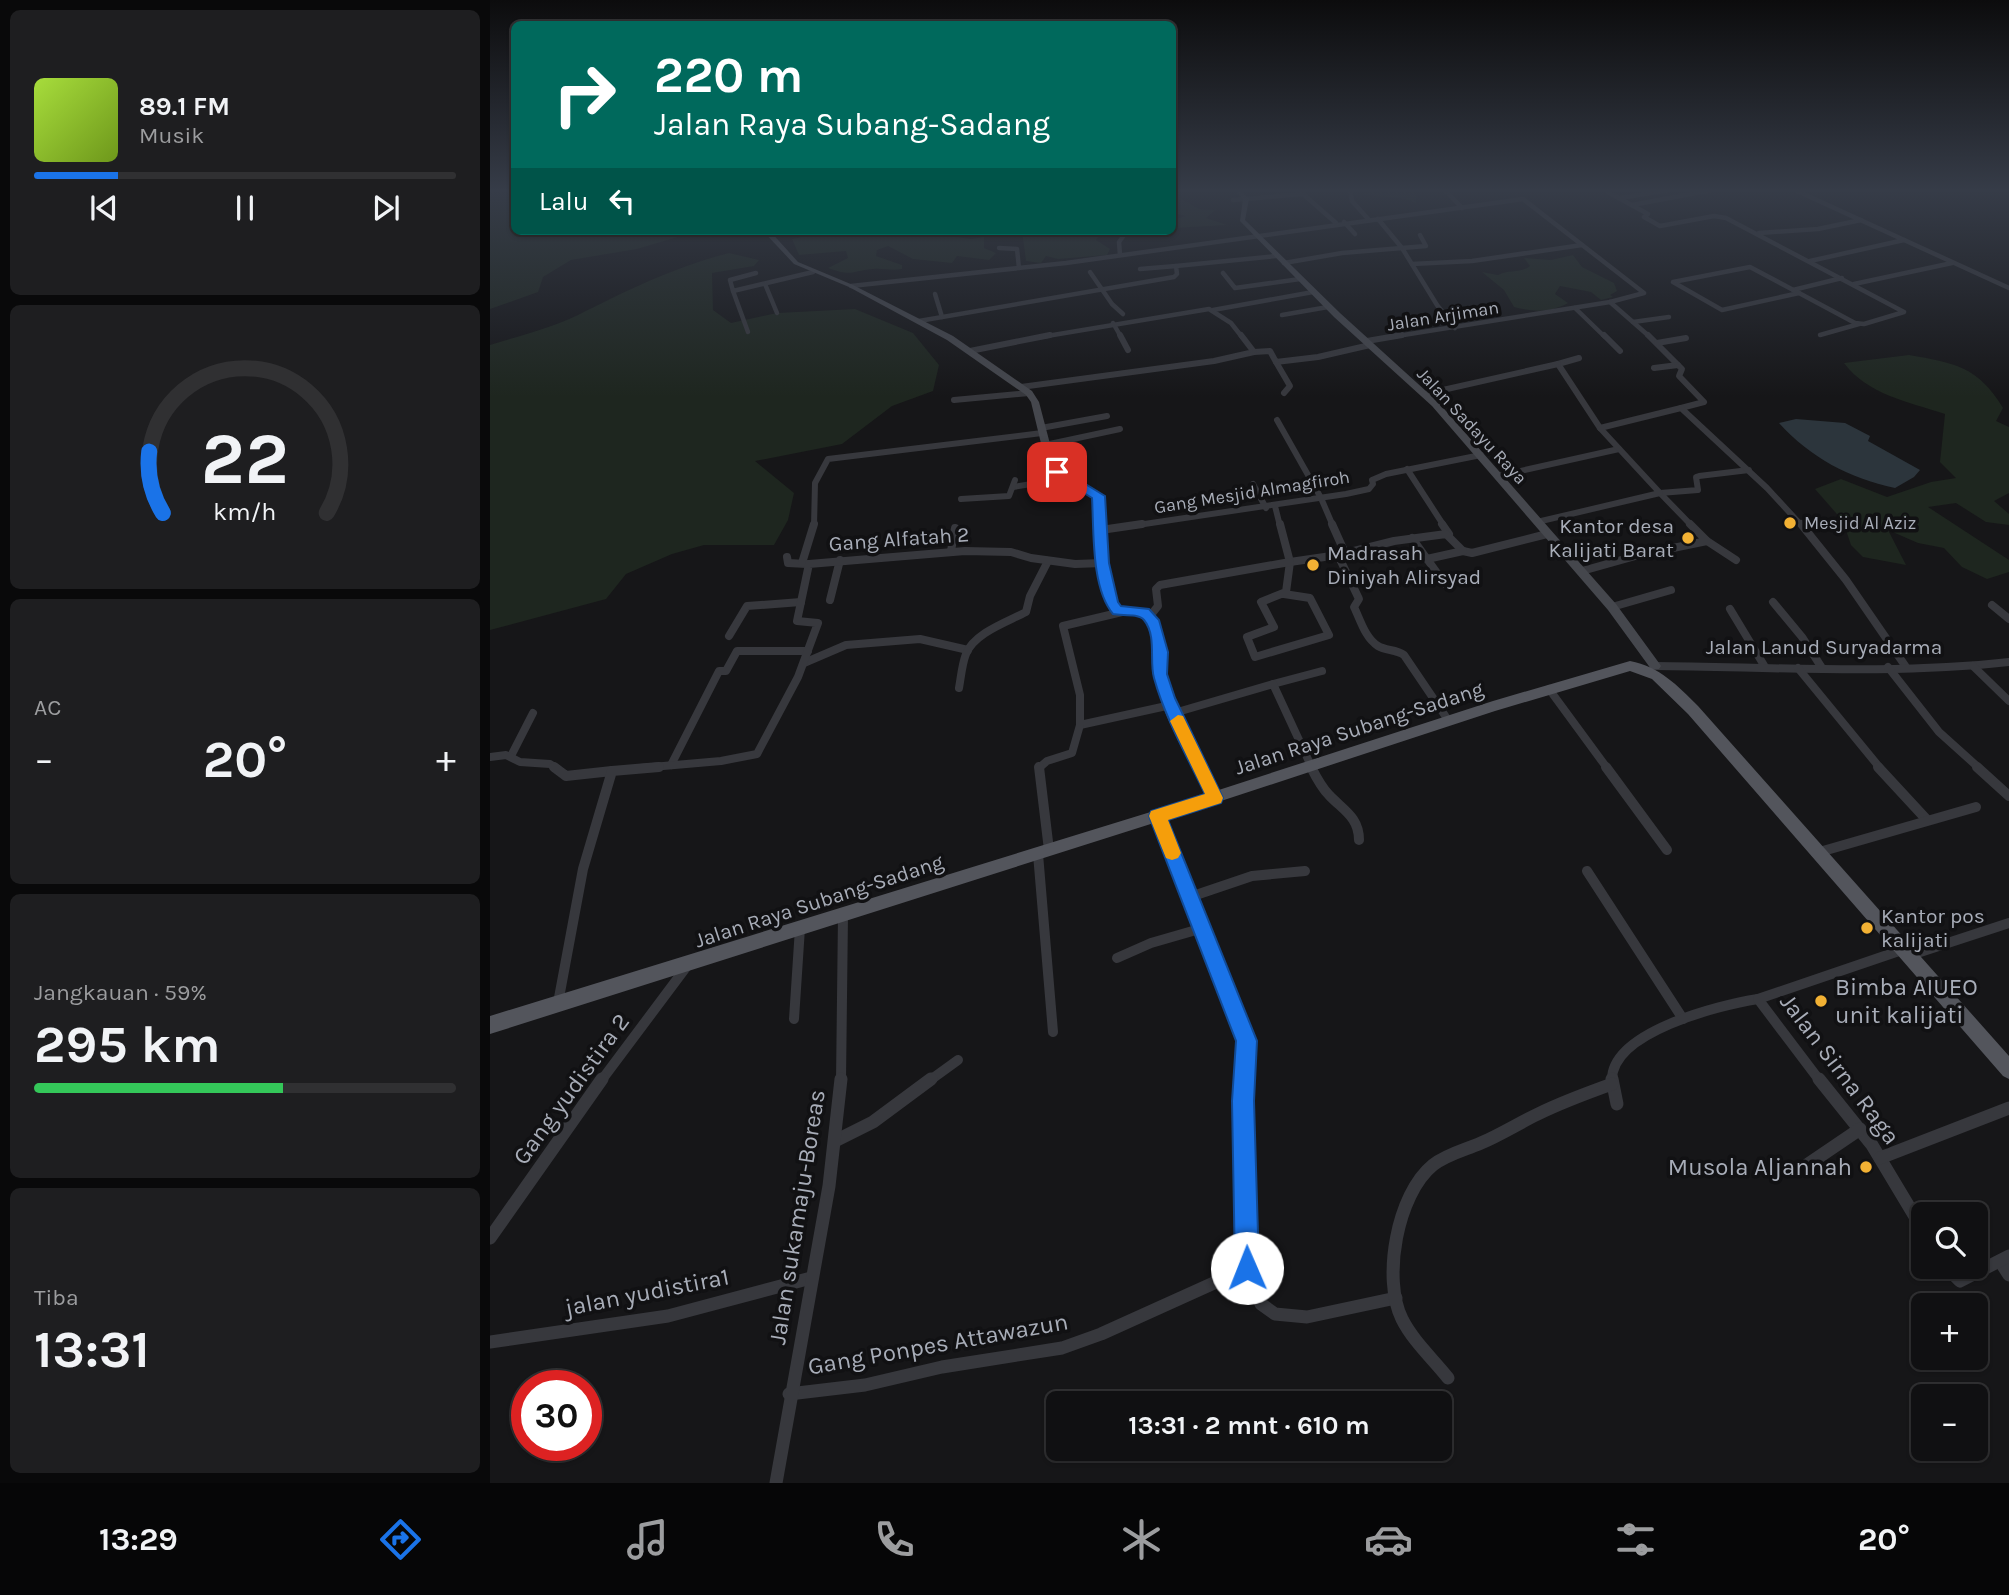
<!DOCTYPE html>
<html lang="id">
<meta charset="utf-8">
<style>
:root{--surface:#101012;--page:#1e1e20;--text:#f1f3f6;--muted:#9c9d9f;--line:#303032;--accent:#1a73e8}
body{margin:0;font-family:Karla,sans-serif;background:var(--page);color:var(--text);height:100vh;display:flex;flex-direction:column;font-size:26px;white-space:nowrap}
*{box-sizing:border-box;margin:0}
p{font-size:23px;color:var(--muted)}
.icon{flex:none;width:38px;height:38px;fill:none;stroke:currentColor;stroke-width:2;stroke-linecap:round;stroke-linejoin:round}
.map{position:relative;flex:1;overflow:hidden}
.panel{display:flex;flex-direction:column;gap:10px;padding:10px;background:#09090a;width:490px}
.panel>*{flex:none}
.top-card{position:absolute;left:21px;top:21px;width:665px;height:214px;border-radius:10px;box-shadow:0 2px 5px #0004,0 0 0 2px var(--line);background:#00695c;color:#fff;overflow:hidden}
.controls{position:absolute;left:1421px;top:1202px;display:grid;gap:14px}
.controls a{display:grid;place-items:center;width:77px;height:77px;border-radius:10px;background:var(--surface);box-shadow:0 2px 5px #0004,0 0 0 2px var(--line);font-size:35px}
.speed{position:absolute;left:21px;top:1370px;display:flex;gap:14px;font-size:35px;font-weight:700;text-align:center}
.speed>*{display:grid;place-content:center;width:91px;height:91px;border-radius:50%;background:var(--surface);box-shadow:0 2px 5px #0004,0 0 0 2px var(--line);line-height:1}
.speed .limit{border:10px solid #d22;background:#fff;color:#111}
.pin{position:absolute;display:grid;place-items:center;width:60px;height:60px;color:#fff;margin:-30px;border-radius:14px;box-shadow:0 4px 10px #0006}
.me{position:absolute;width:77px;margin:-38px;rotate:359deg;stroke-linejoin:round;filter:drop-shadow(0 0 5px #0008)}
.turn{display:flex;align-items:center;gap:24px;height:147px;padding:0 28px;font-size:32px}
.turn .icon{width:91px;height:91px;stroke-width:2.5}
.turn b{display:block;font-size:49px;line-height:60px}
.then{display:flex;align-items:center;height:66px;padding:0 28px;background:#0003;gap:14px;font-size:26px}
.big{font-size:52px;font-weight:700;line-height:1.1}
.panel .card{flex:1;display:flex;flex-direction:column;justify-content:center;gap:10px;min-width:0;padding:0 24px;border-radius:10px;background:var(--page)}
.panel .dial{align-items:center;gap:0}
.dial svg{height:182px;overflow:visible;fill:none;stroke:var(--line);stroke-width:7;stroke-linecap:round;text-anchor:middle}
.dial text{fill:var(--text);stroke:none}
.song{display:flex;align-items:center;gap:21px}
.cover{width:84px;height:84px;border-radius:10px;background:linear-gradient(135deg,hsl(80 70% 55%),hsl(80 70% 35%))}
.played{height:7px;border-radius:4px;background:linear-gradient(90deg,var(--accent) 20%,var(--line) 20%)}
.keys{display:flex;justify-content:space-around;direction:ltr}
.heat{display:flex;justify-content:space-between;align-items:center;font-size:38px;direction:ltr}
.charge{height:10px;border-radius:5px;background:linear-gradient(90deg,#34c759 59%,var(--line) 0)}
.trip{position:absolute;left:556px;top:1391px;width:406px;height:70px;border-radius:10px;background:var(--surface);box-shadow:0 2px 5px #0004,0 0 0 2px var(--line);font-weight:700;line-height:70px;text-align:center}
.menu{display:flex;height:112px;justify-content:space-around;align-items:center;background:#060607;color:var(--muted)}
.menu .icon{width:49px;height:49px}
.menu .on{color:var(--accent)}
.menu b{font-size:32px;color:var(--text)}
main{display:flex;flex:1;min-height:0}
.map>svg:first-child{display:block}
</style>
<main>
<section class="panel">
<div class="card">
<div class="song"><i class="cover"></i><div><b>89.1 FM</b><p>Musik</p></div></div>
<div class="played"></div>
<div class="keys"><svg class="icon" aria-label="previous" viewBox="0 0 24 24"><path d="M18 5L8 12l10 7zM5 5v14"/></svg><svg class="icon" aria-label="pause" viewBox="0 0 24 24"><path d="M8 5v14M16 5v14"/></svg><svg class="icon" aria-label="next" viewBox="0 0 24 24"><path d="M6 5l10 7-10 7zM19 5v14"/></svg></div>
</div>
<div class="card dial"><svg viewBox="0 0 100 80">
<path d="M14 69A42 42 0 1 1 86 69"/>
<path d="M14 69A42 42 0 0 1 8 42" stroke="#1a73e8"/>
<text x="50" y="56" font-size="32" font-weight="700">22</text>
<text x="50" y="72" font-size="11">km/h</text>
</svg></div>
<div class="card"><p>AC</p>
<div class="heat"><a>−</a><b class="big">20°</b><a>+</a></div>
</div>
<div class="card"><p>Jangkauan · 59%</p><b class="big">295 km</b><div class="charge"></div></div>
<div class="card"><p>Tiba</p><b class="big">13:31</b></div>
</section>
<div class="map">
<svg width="1519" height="1483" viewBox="0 0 1519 1483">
<rect width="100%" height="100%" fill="#161618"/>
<!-- green -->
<g fill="#1e261f">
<polygon points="0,190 24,190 24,231 208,231 147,249 81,260 53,277 48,292 0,309"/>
<polygon points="683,190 705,190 691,192 690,198 709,209 725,210 716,218 737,225 683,228 683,220 696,216 683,213"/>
<path d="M879,190H940L942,191L926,193V203C910,195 889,198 871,194L881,192Z"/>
<path d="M342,231H467L458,236L481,239L494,237V248L506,253L499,260L467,256L462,263L423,259L398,246L387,250L386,256L412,265V269C401,271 393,268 383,269C361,271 362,277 338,268L358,258L356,251L309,255L302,239Z"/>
<polygon points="532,231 613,231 606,240 620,249 617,255 568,259 556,256 551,263 536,261"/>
<path d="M239,253L269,260L264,266L222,273L223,310L241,323L287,313L365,309L423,333L449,365L443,391L402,406L352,444L265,461L304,493L298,520L284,545H214L182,554L136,574L116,599L0,630V345C29,336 61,328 88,315C140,289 182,268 239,253Z"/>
<path d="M1083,255L1092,267L1124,283L1127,291L1120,295L1123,297L1111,300L1101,292L1070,286L1065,294L1078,303C1060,313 1043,312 1024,307L1014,290L992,272L1008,275C1018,269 1030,274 1040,266L1034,258L1061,260Z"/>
<path d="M1419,355C1464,363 1488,366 1513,408L1506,421L1519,427V493L1504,501L1519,514V525L1496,522L1466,503L1438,507L1519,560V572L1497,579L1472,567L1454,548L1428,543L1398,530L1416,565L1373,557L1361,545L1353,521L1325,489L1351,479L1397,497L1441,482L1466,478L1450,462L1455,414C1419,402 1378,395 1354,363Z"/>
</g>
<!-- water -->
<path fill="#2c353c" d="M1306,419L1355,423L1380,436L1378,441L1430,470L1424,477L1405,488C1359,478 1321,458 1289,423Z"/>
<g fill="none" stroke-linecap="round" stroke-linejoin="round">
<!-- street-far4 -->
<g stroke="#37383d" stroke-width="4.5">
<polyline points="860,190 862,201 879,220"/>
<polyline points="1114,190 1158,214 1154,217 1170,226 1224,216 1236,218 1414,312 1374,324 1365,323 1309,293"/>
<polyline points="1305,190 1519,288"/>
<polyline points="956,191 972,208"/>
<polyline points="1130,198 1179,190"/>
<polyline points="743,200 813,194 846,223"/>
<polyline points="1142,205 1222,190"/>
<polyline points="888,219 912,248 936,246 930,235"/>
<polyline points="854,222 865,234"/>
<polyline points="1269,233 1328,229 1371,220"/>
<polyline points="509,248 527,249 529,268"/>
<polyline points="630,255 629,242 637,231"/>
<polyline points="1320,261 1414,240"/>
<polyline points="794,263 852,253 912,248 947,305 965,328"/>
<polyline points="922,264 982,261 1092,245"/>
<polygon points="1260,267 1309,293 1232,310 1183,282"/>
<polyline points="650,269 686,266"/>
<polyline points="600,272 622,304 633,314"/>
<polyline points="266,273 240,280 243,291 323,272"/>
<polyline points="733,273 745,288 810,279"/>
<polyline points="275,284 287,313"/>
<polyline points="1364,284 1462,263"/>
<polyline points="361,286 576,263 1033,199 1154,293 1120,302 901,337"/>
<polyline points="1303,290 1352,278"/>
<polyline points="243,291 258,332"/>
<polyline points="445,294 452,317"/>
<polyline points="1120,302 1160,337"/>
<polyline points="1085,308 1115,337"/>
<polyline points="723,310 823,292"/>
<polyline points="792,315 838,307"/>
<polyline points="429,321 684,277 687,274 686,266 786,256"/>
<polyline points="1143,322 1179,317"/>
<polyline points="623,323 631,337"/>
<polyline points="1330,335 1369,324"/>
<polyline points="551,337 719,309 741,323 752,337"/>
</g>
<!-- street-far3 -->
<g stroke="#37383d" stroke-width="6">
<polyline points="630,335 638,350"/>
<polyline points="1114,335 1130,351"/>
<polyline points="1158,335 1192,369 1189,376 1214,402 1191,408"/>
<polyline points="877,341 912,335"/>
<polyline points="1167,343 1196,338"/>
<polyline points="480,351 560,335"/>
<polyline points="764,352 780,351 786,362 828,357 880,345"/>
<polyline points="1089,358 1068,364 1110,428"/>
<polyline points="786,362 800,386 794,393"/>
<polyline points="1164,368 1188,365"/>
<polyline points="531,387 724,361 764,352 751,335"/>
<polyline points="935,394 1068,364"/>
<polyline points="464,400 539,393"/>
<polyline points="787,420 831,498 843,526"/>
<polyline points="551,428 617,416"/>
<polyline points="555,445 630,429"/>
<polyline points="917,469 954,526"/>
<polyline points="1008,476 1129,449"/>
<polyline points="763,484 776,508"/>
<polyline points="523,487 577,478"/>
<polyline points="1170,493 1208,490 1206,477 1209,476 1259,470"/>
<polyline points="1170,493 1202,526"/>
<polyline points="471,499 519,496 525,480"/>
<polyline points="785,506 790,526"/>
<polyline points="1047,522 1170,493 1110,428 1191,408 1277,488 1312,526"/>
<polyline points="324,526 325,483 338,459 552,433"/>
<polyline points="641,526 856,494 879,489 883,484 882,480 896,474 991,455"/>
</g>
<!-- street-far2 -->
<g stroke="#37383d" stroke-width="8">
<path d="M790,524L800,562L848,555L869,599L864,607C870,619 875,638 888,646C896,651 906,649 914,655L958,720"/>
<polyline points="842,524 855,553"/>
<polyline points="952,524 959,534"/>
<polyline points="1311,524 1356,580 1416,667"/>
<polyline points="611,530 652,524"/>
<polyline points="922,538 955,584"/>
<polyline points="1217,541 1246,560"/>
<polyline points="461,551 465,528"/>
<polyline points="848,555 904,541 956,534 973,551 982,553 1057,534"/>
<polyline points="297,557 298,563 317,564"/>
<polyline points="937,559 973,551"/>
<polyline points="312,563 324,524"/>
<polyline points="1092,571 1149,555 1217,541 1200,524"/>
<polyline points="794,594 820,598 839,635 765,657 757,637 784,627 771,602 796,592 800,562"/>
<polyline points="340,600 350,560"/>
<polyline points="1283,602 1312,637 1332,668"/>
<polyline points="1502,605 1519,619"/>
<polyline points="1122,607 1181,590"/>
<polyline points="1240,609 1275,667"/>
<polyline points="660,616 668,606 666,589 670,585 800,562"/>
<polyline points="239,636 257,606 311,602"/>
<polyline points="314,663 356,645 430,639 478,650"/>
<path d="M1165,666C1282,667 1402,675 1519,662"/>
<polyline points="1483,666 1519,701"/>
<polyline points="1398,667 1449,732 1489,768"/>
<polyline points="1308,668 1390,768"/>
<polyline points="783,684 832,671"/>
<path d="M469,688C471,677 472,664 476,654C484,633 517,622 536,612L540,596L558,561"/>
<polyline points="1059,689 1117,768"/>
<polyline points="684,713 783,684 822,768"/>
<polyline points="590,725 681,705"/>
<polyline points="21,756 43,713"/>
<polyline points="0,757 16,755 30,762 60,764 66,768"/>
<polyline points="181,765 229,671 236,671 247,651 318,651"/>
<polyline points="150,768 231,761 267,754 308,677 328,623 307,621 319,564 475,551 521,552 541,558 585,564 613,563"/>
<polyline points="549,768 557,761 582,753 590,725 590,695 573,626 632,612"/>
</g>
<!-- street-far1 -->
<g stroke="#37383d" stroke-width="10">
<polyline points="64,767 76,776 122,771"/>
<polyline points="549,767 559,850"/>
<path d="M821,767C826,777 831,787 839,795C853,810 869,817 869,840"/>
<polyline points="1116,767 1177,850"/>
<polyline points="1388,767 1437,820"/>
<polyline points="1487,767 1519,796"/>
<polyline points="667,816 756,1041 754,1081"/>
<polyline points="1326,853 1486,807"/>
<polyline points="548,854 563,1032"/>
<polyline points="1097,871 1193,1019"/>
<polyline points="700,897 762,876 815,871"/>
<polyline points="1418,956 1519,923"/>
<polyline points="627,958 661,943 713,928"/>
<polyline points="68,1003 93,869 122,771 169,767"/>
<polyline points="304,1019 310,928"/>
<polyline points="111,1081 197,966"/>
<polyline points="351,1081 353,915"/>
<polyline points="439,1081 468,1060"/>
<path d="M1122,1081C1120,1032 1230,1005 1268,999"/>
<polyline points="1330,1081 1268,999 1412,950"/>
</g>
<!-- street -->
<g stroke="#37383d" stroke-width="13">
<polyline points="754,1079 757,1268 771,1304 785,1314 817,1317 906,1298"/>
<polyline points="1122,1079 1127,1104"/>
<polyline points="1329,1079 1382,1145 1433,1230"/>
<polyline points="345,1141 383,1122 441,1079"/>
<polyline points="1390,1158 1519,1108"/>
<polyline points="1314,1167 1370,1129"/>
<polyline points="0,1238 112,1079"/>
<polyline points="1510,1261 1519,1275"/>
<polyline points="1456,1267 1470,1281 1519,1256"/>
<polyline points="0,1342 178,1316 321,1278"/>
<path d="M958,1378C943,1359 923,1341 912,1319C892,1279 907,1194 943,1165C957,1154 975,1150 991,1143C1010,1135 1029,1123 1048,1114C1072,1102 1097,1093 1122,1084"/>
<polyline points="299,1394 375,1385 452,1367 572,1348 611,1334 757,1268"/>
<polyline points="286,1483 339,1186 351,1079"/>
</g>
<!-- secondary -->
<g fill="#45474d" fill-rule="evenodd">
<polygon points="744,190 750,190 759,199 755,220 850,313 948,402 1126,604 1169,663 1171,666 1169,669 1161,669 1118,610 942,406 844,317 750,221 753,199"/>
<path d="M273,231H280L308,262L363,285L463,336L542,391L549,402L565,463L575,474L613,496C620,531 609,577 631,607L658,609C681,630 671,658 678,685C689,725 713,761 731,798L730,802L725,803L720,802C701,764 676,725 666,683C661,661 670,632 651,616L624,614C600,579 611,537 604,497L569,478L556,464L541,402L536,395L457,340L359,287L304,264Z"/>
</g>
<!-- primary -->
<path fill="#53555c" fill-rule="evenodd" d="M1140,661C1170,667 1187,685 1208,706L1519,1056V1079L1513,1076L1198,714L1162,679L1140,671L1005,711L667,822L0,1034V1016L667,810L1003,701Z"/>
</g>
<!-- sky -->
<linearGradient id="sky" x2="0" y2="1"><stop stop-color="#0c0c0d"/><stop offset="0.48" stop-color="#363c48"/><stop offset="1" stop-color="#363c48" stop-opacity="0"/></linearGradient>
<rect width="1519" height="397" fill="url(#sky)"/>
<!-- route -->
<path fill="#1a73e8" stroke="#114b97" stroke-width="2" d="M563,469H571L615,496L619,563L628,602L631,606L659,609L669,620L678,652L677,674L685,698L733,798L731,803L678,820L767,1041L764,1101L769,1268L765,1277L757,1280L749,1277L745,1268L742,1101L746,1041L659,816L661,811L715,794C697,756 675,718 664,678C659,661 667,636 654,620C648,613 631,616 623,614C601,588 604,531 602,498L563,474Z"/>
<!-- slow -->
<polygon fill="#f59e0b" points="688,715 693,716 733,798 731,803 678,820 691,853 688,858 682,860 676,858 659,816 661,811 715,794 680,721"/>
<!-- markers -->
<g fill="#f2b134" stroke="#111113" stroke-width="2.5">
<circle cx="1300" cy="523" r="7"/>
<circle cx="1198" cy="538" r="7"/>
<circle cx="823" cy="565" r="7"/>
<circle cx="1377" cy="928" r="7"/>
<circle cx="1331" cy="1001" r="7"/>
<circle cx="1376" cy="1167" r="7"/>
</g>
<g text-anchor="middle" stroke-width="7" stroke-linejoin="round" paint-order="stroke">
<!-- far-street labels -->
<g font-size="18" fill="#a8adb8" stroke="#111113">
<text transform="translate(953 316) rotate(-9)" y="6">Jalan Arjiman</text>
<text transform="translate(982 426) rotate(47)" y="6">Jalan Sadayu Raya</text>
<text transform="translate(762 492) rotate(-9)" y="6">Gang Mesjid Almagfiroh</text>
</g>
<!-- far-poi labels -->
<g font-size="18" fill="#a8adb8" stroke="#111113" text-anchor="start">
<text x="1314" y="529">Mesjid Al Aziz</text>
</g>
<!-- poi labels -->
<g font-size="21" fill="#a8adb8" stroke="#111113" text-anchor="start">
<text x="1184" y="533" text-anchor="end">Kantor desa<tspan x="1184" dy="24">Kalijati Barat</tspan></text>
<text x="837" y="560">Madrasah<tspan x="837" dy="24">Diniyah Alirsyad</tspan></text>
<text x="1391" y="923">Kantor pos<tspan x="1391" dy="24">kalijati</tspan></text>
</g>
<!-- street labels -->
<g font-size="21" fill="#a8adb8" stroke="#111113">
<text transform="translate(409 539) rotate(-4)" y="7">Gang Alfatah 2</text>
<text x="1334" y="654">Jalan Lanud Suryadarma</text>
<text transform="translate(869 728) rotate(-18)" y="7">Jalan Raya Subang-Sadang</text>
<text transform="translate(329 901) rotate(-18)" y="7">Jalan Raya Subang-Sadang</text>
</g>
<!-- near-poi labels -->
<g font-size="24" fill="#a8adb8" stroke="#111113" text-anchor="start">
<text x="1345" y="995">Bimba AIUEO<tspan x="1345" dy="28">unit kalijati</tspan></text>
<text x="1362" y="1175" text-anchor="end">Musola Aljannah</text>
</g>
<!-- near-street labels -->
<g font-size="24" fill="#a8adb8" stroke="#111113">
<text transform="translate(1350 1069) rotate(53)" y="8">Jalan Sirna Raga</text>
<text transform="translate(81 1089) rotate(-54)" y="8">Gang yudistira 2</text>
<text transform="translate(307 1217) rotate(-81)" y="8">Jalan sukamaju-Boreas</text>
<text transform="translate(157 1292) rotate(-11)" y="8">jalan yudistira1</text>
<text transform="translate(448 1344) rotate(-10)" y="8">Gang Ponpes Attawazun</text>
</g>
</g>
</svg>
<div class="controls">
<a><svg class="icon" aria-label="search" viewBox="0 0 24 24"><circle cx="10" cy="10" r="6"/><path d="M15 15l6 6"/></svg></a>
<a>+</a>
<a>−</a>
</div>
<div class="speed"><div class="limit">30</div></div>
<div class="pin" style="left:567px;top:472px;background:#d93025"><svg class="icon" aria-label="arrive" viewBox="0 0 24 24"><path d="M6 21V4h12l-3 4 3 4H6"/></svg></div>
<svg class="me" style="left:757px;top:1268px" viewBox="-20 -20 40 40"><circle r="19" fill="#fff"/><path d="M0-13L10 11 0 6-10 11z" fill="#1a73e8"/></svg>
<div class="trip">13:31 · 2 mnt · 610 m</div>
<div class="top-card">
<div class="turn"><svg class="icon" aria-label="right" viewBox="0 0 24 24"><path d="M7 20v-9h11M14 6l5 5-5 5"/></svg><div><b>220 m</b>Jalan Raya Subang-Sadang</div></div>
<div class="then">Lalu<svg class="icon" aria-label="left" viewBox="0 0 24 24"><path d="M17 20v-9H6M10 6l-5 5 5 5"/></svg></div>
</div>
</div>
</main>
<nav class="menu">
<b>13:29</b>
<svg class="icon on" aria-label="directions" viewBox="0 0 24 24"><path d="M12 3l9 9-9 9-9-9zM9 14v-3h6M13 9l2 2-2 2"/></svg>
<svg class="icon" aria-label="music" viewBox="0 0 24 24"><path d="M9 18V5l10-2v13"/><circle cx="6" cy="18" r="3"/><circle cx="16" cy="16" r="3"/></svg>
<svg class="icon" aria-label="phone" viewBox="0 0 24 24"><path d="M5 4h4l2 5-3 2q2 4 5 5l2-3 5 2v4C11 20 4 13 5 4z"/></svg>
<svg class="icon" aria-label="climate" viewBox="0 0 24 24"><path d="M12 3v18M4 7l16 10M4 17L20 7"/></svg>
<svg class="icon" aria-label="car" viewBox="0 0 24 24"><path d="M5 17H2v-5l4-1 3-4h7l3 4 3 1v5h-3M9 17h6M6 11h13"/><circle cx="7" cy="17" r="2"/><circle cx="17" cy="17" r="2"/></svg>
<svg class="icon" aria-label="filters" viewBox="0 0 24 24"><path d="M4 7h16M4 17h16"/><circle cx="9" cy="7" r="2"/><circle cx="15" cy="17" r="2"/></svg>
<b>20°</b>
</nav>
